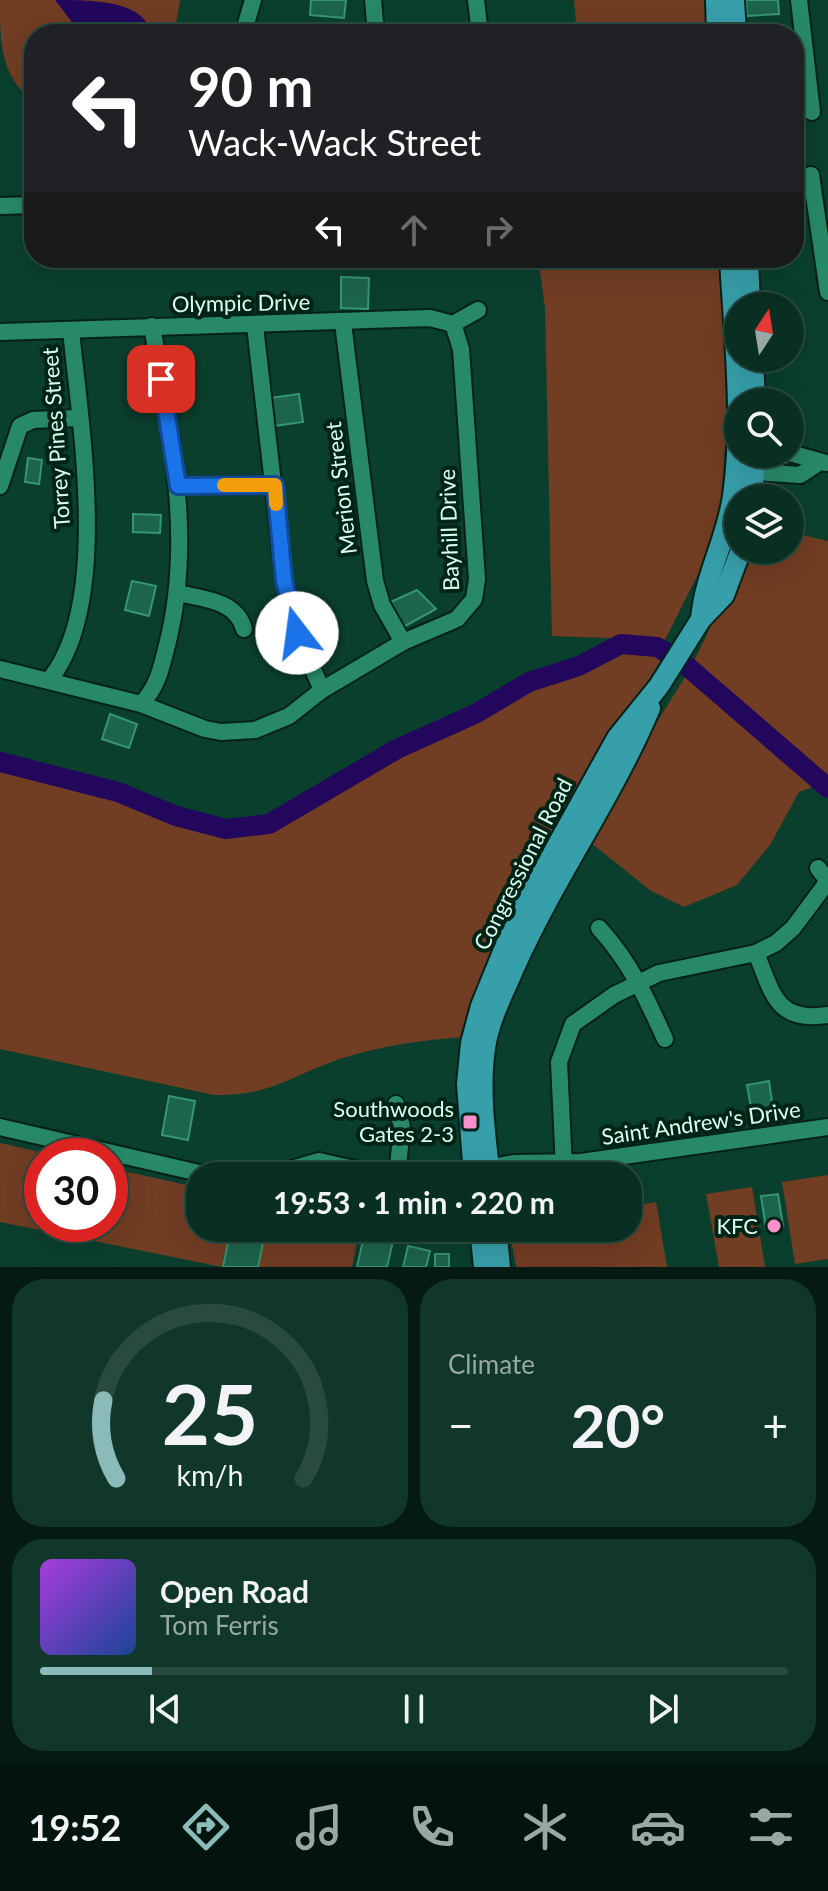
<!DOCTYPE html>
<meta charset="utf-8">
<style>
:root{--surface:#082f22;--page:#11372a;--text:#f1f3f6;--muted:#98a9a5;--line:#294a40;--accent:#8bbbb9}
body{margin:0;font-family:Lato,sans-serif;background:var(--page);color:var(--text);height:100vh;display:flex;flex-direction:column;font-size:30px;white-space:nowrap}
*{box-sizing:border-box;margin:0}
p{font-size:26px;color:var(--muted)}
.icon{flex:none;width:44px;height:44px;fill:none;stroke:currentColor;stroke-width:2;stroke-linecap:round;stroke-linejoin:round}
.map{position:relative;height:1267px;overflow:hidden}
.sheet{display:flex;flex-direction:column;gap:12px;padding:12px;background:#041a13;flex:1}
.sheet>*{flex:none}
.top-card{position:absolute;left:24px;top:24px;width:780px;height:244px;border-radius:32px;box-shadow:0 8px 32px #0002,0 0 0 2px var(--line);background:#202124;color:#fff;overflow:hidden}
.needle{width:52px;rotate:12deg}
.buttons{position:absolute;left:724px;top:292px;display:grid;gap:16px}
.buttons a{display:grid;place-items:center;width:80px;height:80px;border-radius:50%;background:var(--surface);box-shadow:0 8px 32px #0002,0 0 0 2px var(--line);font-size:40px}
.speed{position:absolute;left:24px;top:1138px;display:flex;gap:16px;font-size:40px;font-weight:700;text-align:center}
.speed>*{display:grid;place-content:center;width:104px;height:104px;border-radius:50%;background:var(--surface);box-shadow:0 8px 32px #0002,0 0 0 2px var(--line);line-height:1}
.speed .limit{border:12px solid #d22;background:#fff;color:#111}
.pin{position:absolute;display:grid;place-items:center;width:68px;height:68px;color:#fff;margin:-34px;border-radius:16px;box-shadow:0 4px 12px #0006}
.me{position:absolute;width:88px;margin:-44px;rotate:345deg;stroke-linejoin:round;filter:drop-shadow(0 0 6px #0008)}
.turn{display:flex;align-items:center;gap:28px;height:168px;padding:0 32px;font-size:36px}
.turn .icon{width:104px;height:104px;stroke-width:2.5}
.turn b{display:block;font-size:56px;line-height:68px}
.lanes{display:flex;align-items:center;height:76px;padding:0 32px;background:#0003;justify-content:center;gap:40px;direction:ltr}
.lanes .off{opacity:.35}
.big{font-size:60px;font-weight:700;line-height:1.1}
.sheet .widget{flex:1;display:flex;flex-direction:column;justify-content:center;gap:12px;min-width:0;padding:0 28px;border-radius:32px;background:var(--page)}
.sheet .dial{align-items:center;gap:0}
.dial svg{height:208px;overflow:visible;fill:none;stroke:var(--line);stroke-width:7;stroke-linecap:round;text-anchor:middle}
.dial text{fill:var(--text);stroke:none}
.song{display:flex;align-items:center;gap:24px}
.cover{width:96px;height:96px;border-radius:12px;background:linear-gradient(135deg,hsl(280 70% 55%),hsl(220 70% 35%))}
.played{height:8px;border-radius:4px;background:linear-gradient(90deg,var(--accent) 15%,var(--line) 15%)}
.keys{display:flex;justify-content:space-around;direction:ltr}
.heat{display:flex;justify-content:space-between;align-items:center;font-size:44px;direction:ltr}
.sheet .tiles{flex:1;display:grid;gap:12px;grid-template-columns:1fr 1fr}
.widget:last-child{grid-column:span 2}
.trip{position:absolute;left:186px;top:1162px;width:456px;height:80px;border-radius:32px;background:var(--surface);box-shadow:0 8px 32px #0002,0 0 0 2px var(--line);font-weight:700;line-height:80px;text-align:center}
.tabs{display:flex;height:128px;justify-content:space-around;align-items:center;background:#03130e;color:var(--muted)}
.tabs .icon{width:56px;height:56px}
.tabs .current{color:var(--accent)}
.tabs b{font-size:36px;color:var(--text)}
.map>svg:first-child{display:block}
</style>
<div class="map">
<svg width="828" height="1267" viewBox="0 0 828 1267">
<rect width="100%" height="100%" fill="#0a3f2e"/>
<!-- green -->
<g fill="#713d23">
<path d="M0,0H180L174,34H34V103C0,74 0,45 0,0Z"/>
<polygon points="574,0 706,0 708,34 577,34"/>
<polygon points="538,258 720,258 728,400 719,532 665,640 552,636 545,308"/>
<polygon points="790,532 828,541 828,788 822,784 799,792 770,845 737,885 684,907 651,891 585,838 690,669 748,550 790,550"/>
<path d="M656,643L665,653L554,835L465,1037C423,1040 384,1045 343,1058C291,1075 272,1096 214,1095L0,1049V762L118,792L176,816L226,829L269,824L397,749L475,714L529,682L579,666L621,644Z"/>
<polygon points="0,1143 58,1156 42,1156 42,1224 110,1224 110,1168 200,1188 200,1228 231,1228 222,1267 0,1222"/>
<polygon points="828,1175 828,1259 795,1264 782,1182"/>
<polygon points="752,1187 765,1267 719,1267 706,1194"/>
<polygon points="656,1202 667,1267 516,1267 509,1228 628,1228 628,1207"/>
<polygon points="266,1228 360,1228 352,1267 258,1267"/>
</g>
<!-- water -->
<path fill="#22075d" d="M55,0C91,0 145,0 151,34H81Z"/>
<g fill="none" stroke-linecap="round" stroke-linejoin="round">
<!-- river -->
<polyline stroke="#22075d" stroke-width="20" points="0,762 118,792 176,816 226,829 269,824 397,749 475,714 529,682 579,666 621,644 657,647 680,660 828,788"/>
</g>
<!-- building -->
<g fill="#1d644c" stroke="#369573" stroke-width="2">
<polygon points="311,0 346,0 344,18 310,15"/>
<polygon points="746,0 778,0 779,14 747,16"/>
<polygon points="341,277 369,278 368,309 341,308"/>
<polygon points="299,394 303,422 274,426 270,398"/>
<polygon points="28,458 42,460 39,484 25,482"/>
<polygon points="133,514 161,515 160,533 133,532"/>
<polygon points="132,581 156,586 149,616 125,610"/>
<polygon points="417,590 436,609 396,631 384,605"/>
<polygon points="110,714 137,724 129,748 102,739"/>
<polygon points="769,1081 773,1109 752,1113 747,1085"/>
<polygon points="169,1096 195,1101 188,1140 162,1135"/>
<polygon points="778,1194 783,1226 766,1229 761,1196"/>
<polygon points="231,1228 266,1228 258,1267 223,1267"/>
<polygon points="365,1231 394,1237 387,1267 357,1267"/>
<polygon points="408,1246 430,1251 426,1267 403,1267"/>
<rect x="435" y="1254" width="14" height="13"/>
</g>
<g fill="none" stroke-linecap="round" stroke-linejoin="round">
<!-- minor casing -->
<g stroke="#052218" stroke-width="20">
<g id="minor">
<polyline points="373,0 376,34"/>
<polyline points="476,0 480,34"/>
<polyline points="799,0 812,112"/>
<polyline points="243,34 253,0"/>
<polyline points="811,175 828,292"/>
<polyline points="0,206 34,205"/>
<polyline points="343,323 375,581 382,605 403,642"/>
<polyline points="453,324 478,310"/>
<polyline points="255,326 284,580 297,633 322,690"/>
<polyline points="0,332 430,318 453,324"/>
<polyline points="790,453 826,463"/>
<polyline points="742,471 800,475 820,462"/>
<polyline points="0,486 20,426 33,420 79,418"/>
<polyline points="178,486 275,485"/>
<path d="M178,593C203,599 236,600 244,629"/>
<polyline points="0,669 141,704 205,729 221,732 255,730 289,716 322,690 403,642 457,619 474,599 477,579 461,349 453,324"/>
<path d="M50,679C111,603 80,424 71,330"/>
<path d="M141,704C157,688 161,669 166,649C195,541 170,434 152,326"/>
<polyline points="818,868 828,881"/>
<path d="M599,928C630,962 646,997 665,1039"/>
<path d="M756,953C773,994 776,1023 828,1015"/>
<polyline points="396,1104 402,1127 397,1176"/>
<polyline points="0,1127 212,1176"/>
<polyline points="564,1168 559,1062 573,1024 614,995 659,973 756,953 776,943 793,928 828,881"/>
<polyline points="268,1176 319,1161 385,1176"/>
<polyline points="436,1176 515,1163 581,1162 828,1127"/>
<polyline points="538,1176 564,1168"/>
</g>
</g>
<!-- major casing -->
<g stroke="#052218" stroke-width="24">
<g id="major">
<polyline points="716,0 717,34"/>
<polyline points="734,0 736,34"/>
<polyline points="748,258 750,306"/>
<polyline points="753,358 755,402"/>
<polyline points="752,498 755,454"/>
<path d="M701,619C705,575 727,539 733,496C744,418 734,336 730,258"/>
<polyline points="474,1176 467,1084 471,1043 481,1006 516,920 617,738 659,686 701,619 724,595 741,550"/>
<path d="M490,1176C485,1135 479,1089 485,1048C489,1020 503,994 514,968C554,878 612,798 650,708"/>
<polyline points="480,1228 484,1267"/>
<polyline points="496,1228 500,1267"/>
</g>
</g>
<!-- minor -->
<use href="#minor" stroke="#288968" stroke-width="16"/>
<!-- major -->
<use href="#major" stroke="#379faa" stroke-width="20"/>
</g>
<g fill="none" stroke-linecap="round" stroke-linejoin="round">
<!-- route casing -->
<g stroke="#114b97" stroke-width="20">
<polyline id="route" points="161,379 178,486 275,485 284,580 297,633"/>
</g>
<!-- route -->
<use href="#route" stroke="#1a73e8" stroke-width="14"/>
<!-- slow -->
<polyline stroke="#f59e0b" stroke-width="14" points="224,485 275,485 276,504"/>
</g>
<!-- markers -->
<g fill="#f990ca" stroke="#002417" stroke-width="3">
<rect x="462" y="1114" width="16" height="16" rx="4"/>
<circle cx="774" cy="1226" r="8"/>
</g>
<g text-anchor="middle" stroke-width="8" stroke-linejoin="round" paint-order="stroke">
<!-- street labels -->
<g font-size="22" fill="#dbfded" stroke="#002417">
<text transform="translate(241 303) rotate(-1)" y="8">Olympic Drive</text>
<text transform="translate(56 438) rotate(-94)" y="8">Torrey Pines Street</text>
<text transform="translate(341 488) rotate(-97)" y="8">Merion Street</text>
<text transform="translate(449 530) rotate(-92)" y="8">Bayhill Drive</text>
<text transform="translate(523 864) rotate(-63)" y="8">Congressional Road</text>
<text transform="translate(701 1123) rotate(-8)" y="8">Saint Andrew's Drive</text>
</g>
<!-- poi labels -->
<g font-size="22" fill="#dbfded" stroke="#002417" text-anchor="end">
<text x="454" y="1117">Southwoods<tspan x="454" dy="25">Gates 2-3</tspan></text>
<text x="758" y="1234">KFC</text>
</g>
</g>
</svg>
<div class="buttons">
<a><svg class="needle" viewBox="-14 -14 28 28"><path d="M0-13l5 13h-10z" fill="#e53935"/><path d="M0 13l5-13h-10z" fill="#98a9a5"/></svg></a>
<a><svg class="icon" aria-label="search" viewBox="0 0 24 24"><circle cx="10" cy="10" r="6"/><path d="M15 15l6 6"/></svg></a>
<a><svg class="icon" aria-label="layers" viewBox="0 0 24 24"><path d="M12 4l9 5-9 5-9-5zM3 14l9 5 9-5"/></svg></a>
</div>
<div class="speed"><div class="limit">30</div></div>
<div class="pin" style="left:161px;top:379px;background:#d93025"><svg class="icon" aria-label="arrive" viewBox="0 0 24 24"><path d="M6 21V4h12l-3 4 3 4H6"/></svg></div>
<svg class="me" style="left:297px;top:633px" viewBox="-20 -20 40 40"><circle r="19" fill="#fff"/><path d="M0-13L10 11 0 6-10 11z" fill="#1a73e8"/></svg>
<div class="trip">19:53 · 1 min · 220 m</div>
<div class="top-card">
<div class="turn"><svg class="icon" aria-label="left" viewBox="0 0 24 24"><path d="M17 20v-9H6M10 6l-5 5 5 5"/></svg><div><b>90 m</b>Wack-Wack Street</div></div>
<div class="lanes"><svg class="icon" aria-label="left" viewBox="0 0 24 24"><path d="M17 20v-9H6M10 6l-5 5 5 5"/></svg><svg class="icon off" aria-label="ahead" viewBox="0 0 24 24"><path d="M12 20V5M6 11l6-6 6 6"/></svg><svg class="icon off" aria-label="right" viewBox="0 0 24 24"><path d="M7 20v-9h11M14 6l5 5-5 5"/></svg></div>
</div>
</div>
<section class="sheet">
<div class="tiles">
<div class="widget dial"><svg viewBox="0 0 100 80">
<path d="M14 69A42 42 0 1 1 86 69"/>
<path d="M14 69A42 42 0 0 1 9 39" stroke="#8bbbb9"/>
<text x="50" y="56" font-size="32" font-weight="700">25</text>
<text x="50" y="72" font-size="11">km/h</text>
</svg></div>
<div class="widget"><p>Climate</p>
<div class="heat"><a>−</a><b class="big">20°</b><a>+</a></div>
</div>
<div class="widget">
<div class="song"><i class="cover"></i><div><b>Open Road</b><p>Tom Ferris</p></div></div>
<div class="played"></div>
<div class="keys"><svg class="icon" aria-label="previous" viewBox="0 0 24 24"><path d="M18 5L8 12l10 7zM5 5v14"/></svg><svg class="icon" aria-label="pause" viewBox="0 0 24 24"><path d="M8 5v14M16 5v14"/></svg><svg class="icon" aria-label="next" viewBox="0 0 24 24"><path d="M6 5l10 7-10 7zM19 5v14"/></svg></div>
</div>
</div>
</section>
<nav class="tabs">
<b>19:52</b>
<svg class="icon current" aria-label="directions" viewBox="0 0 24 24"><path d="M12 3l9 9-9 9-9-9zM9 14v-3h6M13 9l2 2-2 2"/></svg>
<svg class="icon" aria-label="music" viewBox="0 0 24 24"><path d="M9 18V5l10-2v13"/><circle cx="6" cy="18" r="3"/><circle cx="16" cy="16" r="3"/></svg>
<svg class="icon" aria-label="phone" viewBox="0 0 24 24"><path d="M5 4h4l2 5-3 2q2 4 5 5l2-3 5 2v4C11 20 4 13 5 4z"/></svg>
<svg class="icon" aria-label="climate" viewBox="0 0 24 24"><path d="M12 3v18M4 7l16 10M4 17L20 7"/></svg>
<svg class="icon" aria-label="car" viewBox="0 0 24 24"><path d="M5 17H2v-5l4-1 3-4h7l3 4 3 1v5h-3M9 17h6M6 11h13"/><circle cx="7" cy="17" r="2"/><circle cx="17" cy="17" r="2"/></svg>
<svg class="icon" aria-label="filters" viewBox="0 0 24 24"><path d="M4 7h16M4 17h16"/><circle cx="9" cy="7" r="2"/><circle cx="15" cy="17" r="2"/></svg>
</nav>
